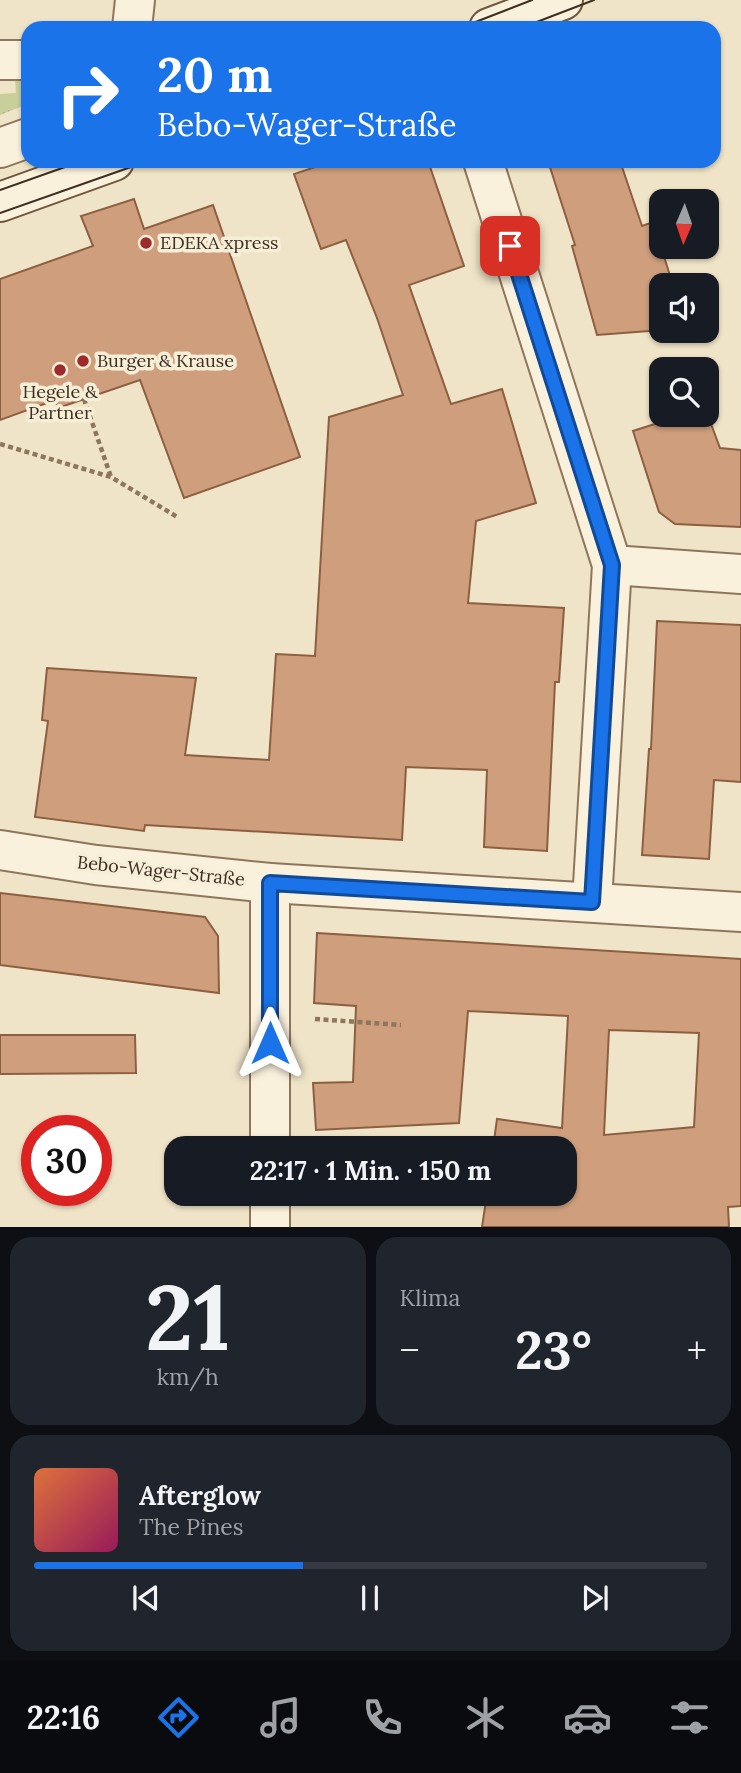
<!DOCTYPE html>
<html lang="de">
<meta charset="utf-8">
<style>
:root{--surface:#171b24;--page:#20242c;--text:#f1f3f6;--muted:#9ea1a6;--line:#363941;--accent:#1a73e8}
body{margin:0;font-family:Lora,serif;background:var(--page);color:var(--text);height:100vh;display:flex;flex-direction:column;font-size:26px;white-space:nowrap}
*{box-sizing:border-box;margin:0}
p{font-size:23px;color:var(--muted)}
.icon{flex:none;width:38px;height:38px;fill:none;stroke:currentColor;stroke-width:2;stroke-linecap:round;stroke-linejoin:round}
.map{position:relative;height:1227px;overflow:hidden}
.details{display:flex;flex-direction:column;gap:10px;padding:10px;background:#0d0f14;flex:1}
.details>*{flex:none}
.guide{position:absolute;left:21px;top:21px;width:700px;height:147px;border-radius:21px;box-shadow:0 2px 5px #0004;background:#1a73e8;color:#fff;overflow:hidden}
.needle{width:46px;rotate:182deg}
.fabs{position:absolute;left:649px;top:189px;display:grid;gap:14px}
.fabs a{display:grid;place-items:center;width:70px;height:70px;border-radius:14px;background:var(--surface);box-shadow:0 2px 5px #0004;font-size:35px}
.speed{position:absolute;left:21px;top:1115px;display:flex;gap:14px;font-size:35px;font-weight:700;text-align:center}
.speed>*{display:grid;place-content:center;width:91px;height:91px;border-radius:50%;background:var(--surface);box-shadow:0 2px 5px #0004;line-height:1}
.speed .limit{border:10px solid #d22;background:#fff;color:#111}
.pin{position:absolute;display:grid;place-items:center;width:60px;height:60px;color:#fff;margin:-30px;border-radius:14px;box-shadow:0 4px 10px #0006}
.me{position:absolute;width:77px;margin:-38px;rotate:0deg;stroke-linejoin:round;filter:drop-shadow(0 0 5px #0008)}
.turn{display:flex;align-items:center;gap:24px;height:147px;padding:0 21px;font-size:32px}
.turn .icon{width:91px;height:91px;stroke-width:2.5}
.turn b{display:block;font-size:49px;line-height:60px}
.big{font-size:52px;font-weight:800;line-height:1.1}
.details .card{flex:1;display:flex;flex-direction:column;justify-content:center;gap:10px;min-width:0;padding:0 24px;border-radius:21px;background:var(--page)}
.details .dial{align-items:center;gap:0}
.dial b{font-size:91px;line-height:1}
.song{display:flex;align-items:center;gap:21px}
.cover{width:84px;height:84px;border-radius:10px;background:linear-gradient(135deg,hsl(20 70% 55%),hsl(330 70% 35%))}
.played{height:7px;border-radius:4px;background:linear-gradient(90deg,var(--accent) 40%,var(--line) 40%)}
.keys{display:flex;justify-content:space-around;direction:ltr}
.heat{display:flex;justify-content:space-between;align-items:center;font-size:38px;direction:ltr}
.details .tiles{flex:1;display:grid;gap:10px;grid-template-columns:1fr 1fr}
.card:last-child{grid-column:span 2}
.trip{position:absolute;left:164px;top:1136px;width:413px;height:70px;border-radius:21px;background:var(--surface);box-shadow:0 2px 5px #0004;font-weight:800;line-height:70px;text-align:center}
.dock{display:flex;height:112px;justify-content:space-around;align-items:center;background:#090b0e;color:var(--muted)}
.dock .icon{width:49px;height:49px}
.dock .current{color:var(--accent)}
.dock b{font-size:32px;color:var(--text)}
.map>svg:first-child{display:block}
</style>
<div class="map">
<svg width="741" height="1227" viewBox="0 0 741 1227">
<defs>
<pattern id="grass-tufts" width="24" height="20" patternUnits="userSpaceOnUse" patternTransform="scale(1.75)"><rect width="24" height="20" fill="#c9cf9b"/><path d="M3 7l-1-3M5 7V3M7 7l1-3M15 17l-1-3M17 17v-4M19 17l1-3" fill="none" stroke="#aeb285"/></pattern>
</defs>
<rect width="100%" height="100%" fill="#f0e4c8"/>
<!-- grass -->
<polygon fill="url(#grass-tufts)" points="15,80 28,80 28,104 0,115 0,94 16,93"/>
<!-- building -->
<g fill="#cf9f7d" stroke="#8d5f41" stroke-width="2" fill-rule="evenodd">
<polygon points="333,161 428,161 464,266 409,285 451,404 502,389 536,503 476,521 468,603 564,608 559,682 555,682 547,851 484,847 487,770 406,767 402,840 145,825 144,831 35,817 48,721 42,720 47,668 196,678 185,755 269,760 276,654 315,656 329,417 403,395 377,318 346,240 321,249 294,174"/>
<polygon points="548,161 620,161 642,226 653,222 673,285 662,285 662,330 597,335 572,246 575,245"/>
<polygon points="134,199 144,229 213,205 300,457 184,498 140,380 58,408 55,400 0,420 0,279 93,246 81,216"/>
<polygon points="707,413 720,448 741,450 741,527 675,524 659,512 633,431 683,415 707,415"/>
<polygon points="657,621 741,625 741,782 714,780 709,859 642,855 649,749 651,749"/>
<polygon points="0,893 205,917 218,936 219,993 0,965"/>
<path d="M317,933L741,959V1206L728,1207L729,1227H482L487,1194H565V1148H493L497,1119L562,1128L568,1016L468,1011L459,1123L316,1130L313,1083L353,1082L356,1006L314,1003ZM609,1030L699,1033L694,1127L604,1135Z"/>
<polygon points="0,1035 135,1035 136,1073 0,1074"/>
</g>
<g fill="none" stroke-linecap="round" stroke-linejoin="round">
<!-- street casing -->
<g stroke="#8d765c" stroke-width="42">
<g id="street">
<polyline points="132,28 135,0"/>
<polyline points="0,60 28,60"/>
<polyline points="0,148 28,138"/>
<polyline points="483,161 612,565 592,902"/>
<polyline points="612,565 741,574"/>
<polyline points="0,850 96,865 270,883 741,912"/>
<polyline points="270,883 270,1148"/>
<polyline points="270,1227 270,1194"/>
</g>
</g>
<!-- secondary casing -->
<g stroke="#6f573f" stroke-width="42">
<g id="secondary">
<polyline points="489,28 563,0"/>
<polyline points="0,202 114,161"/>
</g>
</g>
<!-- path -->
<g stroke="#8d765c" stroke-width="4.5" stroke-dasharray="5 3.5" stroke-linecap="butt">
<polyline points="84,399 111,477"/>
<polyline points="0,444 111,477 179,518"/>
<polyline points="315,1019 401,1025"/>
</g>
<!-- street -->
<use href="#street" stroke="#faf1dc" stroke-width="38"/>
<!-- secondary -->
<use href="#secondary" stroke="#faf1dc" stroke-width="38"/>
<!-- tram -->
<g stroke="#3d2e20" stroke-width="2">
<polyline points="460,28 532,0"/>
<polyline points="521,28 594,0"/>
<polyline points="0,190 82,161"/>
<polyline points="0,213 148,161"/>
</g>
</g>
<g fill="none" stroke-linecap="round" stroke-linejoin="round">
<!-- route casing -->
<g stroke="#114b97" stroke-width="18">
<polyline id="route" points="270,1043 270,883 592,902 612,565 510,246"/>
</g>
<!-- route -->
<use href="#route" stroke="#1a73e8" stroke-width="12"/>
</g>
<!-- markers -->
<g fill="#9e2a2b" stroke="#f7eed8" stroke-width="2.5">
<circle cx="146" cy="243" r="7"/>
<circle cx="83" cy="361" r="7"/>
<circle cx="60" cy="370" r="7"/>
</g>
<g text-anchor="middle" stroke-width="7" stroke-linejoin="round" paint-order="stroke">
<!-- poi labels -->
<g font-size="18" fill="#3d2e20" stroke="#f7eed8" text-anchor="start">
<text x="160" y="249">EDEKA xpress</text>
<text x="97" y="367">Burger &amp; Krause</text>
<text x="60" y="398" text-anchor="middle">Hegele &amp;<tspan x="60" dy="21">Partner</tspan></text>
</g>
<!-- street labels -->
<g font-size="18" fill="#3d2e20" stroke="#f7eed8">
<text transform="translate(161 871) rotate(6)" y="6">Bebo-Wager-Straße</text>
</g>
</g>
</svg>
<div class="fabs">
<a><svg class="needle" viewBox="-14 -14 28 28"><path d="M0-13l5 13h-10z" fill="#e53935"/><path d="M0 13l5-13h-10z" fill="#9ea1a6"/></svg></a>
<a><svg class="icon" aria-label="sound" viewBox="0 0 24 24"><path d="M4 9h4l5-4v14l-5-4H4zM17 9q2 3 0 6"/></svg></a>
<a><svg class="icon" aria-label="search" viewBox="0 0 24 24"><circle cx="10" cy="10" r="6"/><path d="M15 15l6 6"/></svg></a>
</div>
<div class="speed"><div class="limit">30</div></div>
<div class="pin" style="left:510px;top:246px;background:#d93025"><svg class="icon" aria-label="arrive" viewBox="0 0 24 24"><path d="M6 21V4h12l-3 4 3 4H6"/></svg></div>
<svg class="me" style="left:270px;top:1043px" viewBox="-20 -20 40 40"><path d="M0-17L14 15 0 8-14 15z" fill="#1a73e8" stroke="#fff" stroke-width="4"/></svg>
<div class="trip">22:17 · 1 Min. · 150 m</div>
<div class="guide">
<div class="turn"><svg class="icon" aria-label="right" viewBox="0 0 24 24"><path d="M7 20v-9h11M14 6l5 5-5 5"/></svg><div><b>20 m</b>Bebo-Wager-Straße</div></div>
</div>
</div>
<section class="details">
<div class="tiles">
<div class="card dial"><b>21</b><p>km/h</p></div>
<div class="card"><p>Klima</p>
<div class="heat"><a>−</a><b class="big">23°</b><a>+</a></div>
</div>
<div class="card">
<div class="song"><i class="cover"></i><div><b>Afterglow</b><p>The Pines</p></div></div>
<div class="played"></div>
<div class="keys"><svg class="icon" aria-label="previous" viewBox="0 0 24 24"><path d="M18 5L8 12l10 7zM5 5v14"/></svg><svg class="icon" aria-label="pause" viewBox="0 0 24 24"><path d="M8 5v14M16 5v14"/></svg><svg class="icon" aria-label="next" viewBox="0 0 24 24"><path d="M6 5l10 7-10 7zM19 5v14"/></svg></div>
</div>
</div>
</section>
<nav class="dock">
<b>22:16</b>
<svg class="icon current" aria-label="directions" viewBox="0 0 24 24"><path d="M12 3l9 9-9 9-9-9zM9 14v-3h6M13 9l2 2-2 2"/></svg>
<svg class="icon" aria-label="music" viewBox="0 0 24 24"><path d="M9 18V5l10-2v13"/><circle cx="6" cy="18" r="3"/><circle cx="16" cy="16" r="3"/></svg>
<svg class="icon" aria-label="phone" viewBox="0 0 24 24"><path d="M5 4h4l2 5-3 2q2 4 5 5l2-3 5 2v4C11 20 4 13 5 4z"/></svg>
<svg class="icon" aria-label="climate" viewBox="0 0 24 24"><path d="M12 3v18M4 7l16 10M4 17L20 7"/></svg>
<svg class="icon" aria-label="car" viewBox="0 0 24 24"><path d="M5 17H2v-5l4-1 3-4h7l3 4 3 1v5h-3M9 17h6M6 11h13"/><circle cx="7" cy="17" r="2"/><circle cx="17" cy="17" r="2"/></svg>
<svg class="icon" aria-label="filters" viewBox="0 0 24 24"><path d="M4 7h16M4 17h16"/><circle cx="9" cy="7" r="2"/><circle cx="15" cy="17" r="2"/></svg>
</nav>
